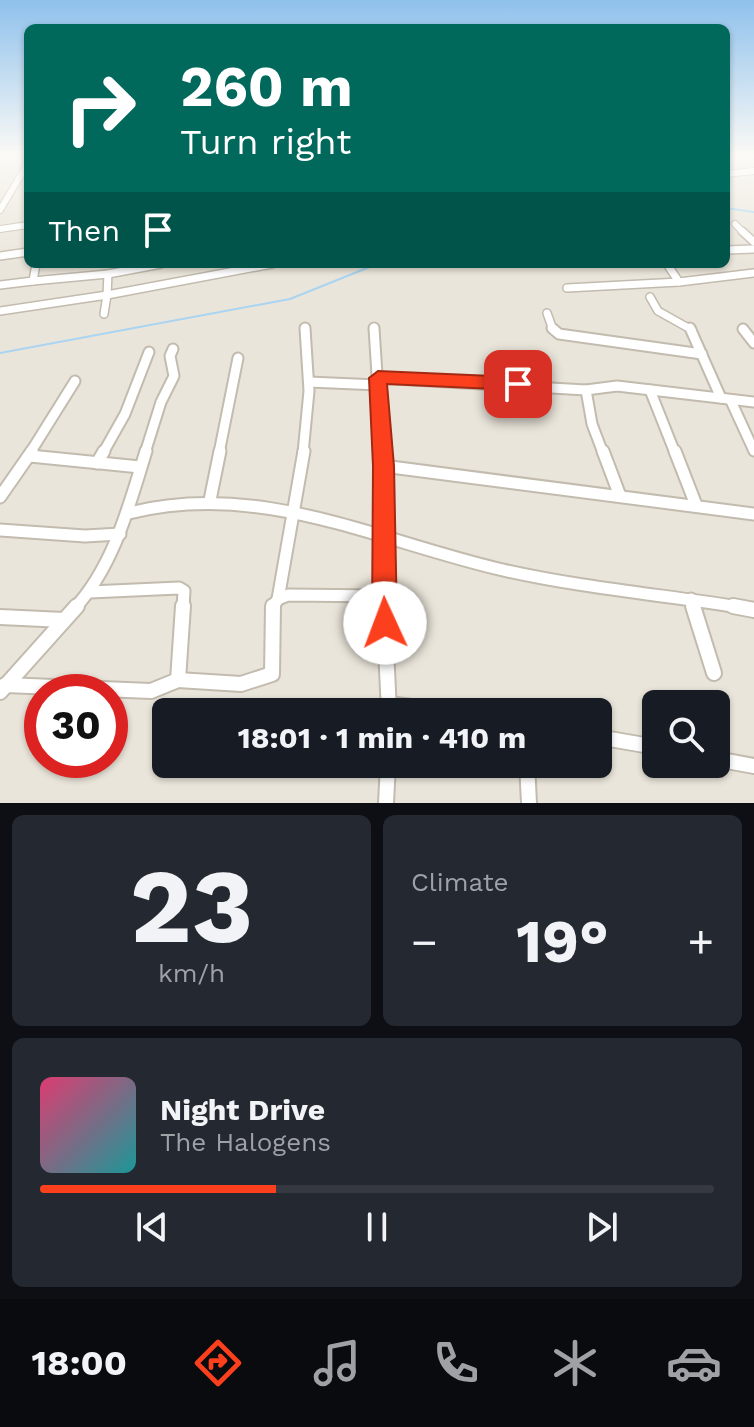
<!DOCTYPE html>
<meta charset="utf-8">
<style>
:root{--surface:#171b24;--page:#242831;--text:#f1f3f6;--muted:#9ea1a6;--line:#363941;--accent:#fc3f1d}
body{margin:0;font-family:"Work Sans",sans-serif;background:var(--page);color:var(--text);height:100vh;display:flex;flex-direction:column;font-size:30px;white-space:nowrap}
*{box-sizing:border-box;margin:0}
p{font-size:26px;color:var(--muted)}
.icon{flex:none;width:44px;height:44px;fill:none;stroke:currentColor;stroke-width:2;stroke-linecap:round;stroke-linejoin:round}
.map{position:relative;height:803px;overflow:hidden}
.side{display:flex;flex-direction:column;gap:12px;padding:12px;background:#0d0f14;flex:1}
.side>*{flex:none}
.banner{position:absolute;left:24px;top:24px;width:706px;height:244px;border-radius:12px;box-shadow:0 2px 6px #0004;background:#00695c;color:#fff;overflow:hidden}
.controls{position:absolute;left:642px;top:690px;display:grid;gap:16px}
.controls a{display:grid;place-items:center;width:88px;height:88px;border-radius:12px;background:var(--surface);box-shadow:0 2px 6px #0004;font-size:40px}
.speed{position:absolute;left:24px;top:674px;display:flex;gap:16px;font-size:40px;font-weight:700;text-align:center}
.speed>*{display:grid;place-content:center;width:104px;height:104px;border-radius:50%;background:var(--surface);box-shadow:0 2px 6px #0004;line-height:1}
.speed .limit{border:12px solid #d22;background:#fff;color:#111}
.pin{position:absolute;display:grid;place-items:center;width:68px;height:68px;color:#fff;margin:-34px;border-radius:16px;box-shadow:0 4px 12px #0006}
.me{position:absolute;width:88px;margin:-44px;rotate:358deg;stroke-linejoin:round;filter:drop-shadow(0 0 6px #0008)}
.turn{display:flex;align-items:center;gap:28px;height:168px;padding:0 24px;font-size:36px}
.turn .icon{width:104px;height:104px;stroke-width:2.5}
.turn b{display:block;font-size:56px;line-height:68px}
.then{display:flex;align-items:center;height:76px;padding:0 24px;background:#0003;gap:16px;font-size:30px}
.big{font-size:60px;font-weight:700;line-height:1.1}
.side .card{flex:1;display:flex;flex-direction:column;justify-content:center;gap:12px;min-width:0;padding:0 28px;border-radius:12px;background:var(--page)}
.side .dial{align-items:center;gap:0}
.dial b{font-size:104px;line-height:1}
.song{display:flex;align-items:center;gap:24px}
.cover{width:96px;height:96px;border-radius:12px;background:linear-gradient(135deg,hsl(340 70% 55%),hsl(180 70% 35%))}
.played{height:8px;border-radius:4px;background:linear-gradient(90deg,var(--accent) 35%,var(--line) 35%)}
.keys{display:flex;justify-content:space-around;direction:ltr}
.heat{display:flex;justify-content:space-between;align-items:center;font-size:44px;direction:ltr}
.side .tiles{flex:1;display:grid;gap:12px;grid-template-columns:1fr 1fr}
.card:last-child{grid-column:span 2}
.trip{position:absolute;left:152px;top:698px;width:460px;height:80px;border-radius:12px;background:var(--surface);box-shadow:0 2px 6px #0004;font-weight:700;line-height:80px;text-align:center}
.menu{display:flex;height:128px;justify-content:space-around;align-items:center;background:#090b0e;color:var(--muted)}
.menu .icon{width:56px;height:56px}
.menu .current{color:var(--accent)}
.menu b{font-size:36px;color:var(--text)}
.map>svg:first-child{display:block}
</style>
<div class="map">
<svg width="754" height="803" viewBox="0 0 754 803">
<rect width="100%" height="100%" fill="#f6f3ec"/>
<!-- residential -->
<path fill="#eae5da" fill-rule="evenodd" d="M0,154H28V264H726V154H754V803H0ZM42,692H110V760H42ZM656,704H716V764H656ZM166,712H598V764H166Z"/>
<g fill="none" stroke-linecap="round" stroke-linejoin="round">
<!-- stream -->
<g stroke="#a9d4f2" stroke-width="2">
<polyline points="726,208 754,212"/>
<polyline points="0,353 290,299 377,264"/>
</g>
<!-- minor-far4 casing -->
<g stroke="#c2bbae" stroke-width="8">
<g id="minor-far4">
<polyline points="726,174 754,171"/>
<polyline points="0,210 28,163"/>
<polyline points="735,224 744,233"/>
<polyline points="0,229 28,225"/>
</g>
</g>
<!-- minor-far3 casing -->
<g stroke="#c2bbae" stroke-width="10">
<g id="minor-far3">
<polyline points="742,231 754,242"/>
<polyline points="726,250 754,249"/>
<polyline points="0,256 28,252"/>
<polyline points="36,264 33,281 108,274"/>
<polyline points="161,264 108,274 107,295 272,264"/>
<polyline points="679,282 754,273"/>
<polyline points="0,285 33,281"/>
<polyline points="567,288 679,282 667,264"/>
<polyline points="650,297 658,311 692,330"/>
<polyline points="0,311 107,295 104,314"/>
<polyline points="547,313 553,330"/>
<polyline points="374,327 374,330"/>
</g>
</g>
<!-- minor-far2 casing -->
<g stroke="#c2bbae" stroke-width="13">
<g id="minor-far2">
<polyline points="374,328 382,453"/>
<polyline points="552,328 559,334 702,354"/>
<polyline points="690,328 721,398"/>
<polyline points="743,329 754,343"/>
<polyline points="378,378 586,390 617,386 754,402"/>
<polyline points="309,382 378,385"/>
<polyline points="586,390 592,424 603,453"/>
<polyline points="650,390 675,453"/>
<polyline points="731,401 754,451"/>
<polyline points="30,453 75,381"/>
<polyline points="103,453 125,414 149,352"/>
<polyline points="145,453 161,402 174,376 170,356 173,349"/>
<polyline points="219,453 238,358"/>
<polyline points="303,453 309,391 305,328"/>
</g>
</g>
<!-- minor-far1 casing -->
<g stroke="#c2bbae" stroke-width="15">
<g id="minor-far1">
<polyline points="382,451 384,608"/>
<polyline points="603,451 620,496"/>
<polyline points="675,451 696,505"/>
<polyline points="30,456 140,467"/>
<polyline points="97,463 104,451"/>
<polyline points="383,466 754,514"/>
<polyline points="0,497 32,451"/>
<polyline points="210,500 220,451"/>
<path d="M129,513C261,480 377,541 503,570C583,588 664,595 745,608"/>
<polyline points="0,530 85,536 120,534"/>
<polyline points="90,592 179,588 184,591 183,608"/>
<polyline points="278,599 288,595 383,596"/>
<polyline points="691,599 694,608"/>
<path d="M75,608C114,565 129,506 146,451"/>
<polyline points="272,608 278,599 304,451"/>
</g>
</g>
<!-- minor casing -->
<g stroke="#c2bbae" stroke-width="18">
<g id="minor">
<polyline points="384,606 389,712"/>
<polyline points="693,606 714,673"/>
<polyline points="733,606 754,610"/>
<polyline points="0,617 64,620"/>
<polyline points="178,680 241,684 272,674 273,606"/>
<polyline points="5,685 151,691 178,680 183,606"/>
<polyline points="0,692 77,606"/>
<polyline points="389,704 448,712"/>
<polyline points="598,737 656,747"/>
<polyline points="716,759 754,766"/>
<polyline points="527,764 529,803"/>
<polyline points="386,803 388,764"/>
</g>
</g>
<!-- minor-far4 -->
<use href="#minor-far4" stroke="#fff" stroke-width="6"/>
<!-- minor-far3 -->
<use href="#minor-far3" stroke="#fff" stroke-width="7"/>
<!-- minor-far2 -->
<use href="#minor-far2" stroke="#fff" stroke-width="9"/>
<!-- minor-far1 -->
<use href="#minor-far1" stroke="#fff" stroke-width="11"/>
<!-- minor -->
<use href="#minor" stroke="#fff" stroke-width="14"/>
</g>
<!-- sky -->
<linearGradient id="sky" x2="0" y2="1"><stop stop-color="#8fc1ec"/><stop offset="0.58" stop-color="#fbfaf6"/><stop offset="1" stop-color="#fbfaf6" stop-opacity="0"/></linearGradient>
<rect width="754" height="267" fill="url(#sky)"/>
<!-- route -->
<polygon fill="#fc3f1d" stroke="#a42913" stroke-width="2" points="378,371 518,377 527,384 518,390 387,384 394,466 397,623 394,632 385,636 376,632 372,623 373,466 369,378"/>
</svg>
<div class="controls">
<a><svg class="icon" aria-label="search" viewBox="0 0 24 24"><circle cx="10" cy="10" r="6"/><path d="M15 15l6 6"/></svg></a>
</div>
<div class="speed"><div class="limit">30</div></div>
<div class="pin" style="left:518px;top:384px;background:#d93025"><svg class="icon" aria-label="arrive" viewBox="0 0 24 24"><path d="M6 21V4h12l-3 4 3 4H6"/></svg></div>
<svg class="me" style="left:385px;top:623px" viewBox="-20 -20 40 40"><circle r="19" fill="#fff"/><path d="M0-13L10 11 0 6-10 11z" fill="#fc3f1d"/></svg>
<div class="trip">18:01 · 1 min · 410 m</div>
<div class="banner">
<div class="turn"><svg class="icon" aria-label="right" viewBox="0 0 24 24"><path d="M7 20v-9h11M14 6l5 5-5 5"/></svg><div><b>260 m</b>Turn right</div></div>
<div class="then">Then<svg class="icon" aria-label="arrive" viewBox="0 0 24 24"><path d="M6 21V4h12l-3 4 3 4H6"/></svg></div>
</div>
</div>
<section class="side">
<div class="tiles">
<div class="card dial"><b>23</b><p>km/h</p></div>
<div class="card"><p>Climate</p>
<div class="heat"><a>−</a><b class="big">19°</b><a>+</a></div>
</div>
<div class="card">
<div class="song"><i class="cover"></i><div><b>Night Drive</b><p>The Halogens</p></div></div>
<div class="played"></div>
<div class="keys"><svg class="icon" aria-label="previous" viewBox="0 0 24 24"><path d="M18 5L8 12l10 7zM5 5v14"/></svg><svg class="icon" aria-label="pause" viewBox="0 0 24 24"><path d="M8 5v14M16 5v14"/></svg><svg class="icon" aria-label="next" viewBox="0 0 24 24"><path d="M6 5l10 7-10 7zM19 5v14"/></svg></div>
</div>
</div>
</section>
<nav class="menu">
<b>18:00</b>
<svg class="icon current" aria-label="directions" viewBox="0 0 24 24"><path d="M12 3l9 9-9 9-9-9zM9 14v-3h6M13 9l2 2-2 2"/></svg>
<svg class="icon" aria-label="music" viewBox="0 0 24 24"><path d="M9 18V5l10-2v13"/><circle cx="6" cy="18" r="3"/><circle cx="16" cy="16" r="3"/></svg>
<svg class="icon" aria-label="phone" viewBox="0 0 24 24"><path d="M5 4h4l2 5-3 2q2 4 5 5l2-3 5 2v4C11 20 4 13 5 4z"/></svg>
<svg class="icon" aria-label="climate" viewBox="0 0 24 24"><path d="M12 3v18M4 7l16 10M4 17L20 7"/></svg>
<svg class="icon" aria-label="car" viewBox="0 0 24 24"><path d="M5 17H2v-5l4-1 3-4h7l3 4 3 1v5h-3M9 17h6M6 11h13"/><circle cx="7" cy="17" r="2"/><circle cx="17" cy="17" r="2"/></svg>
</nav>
